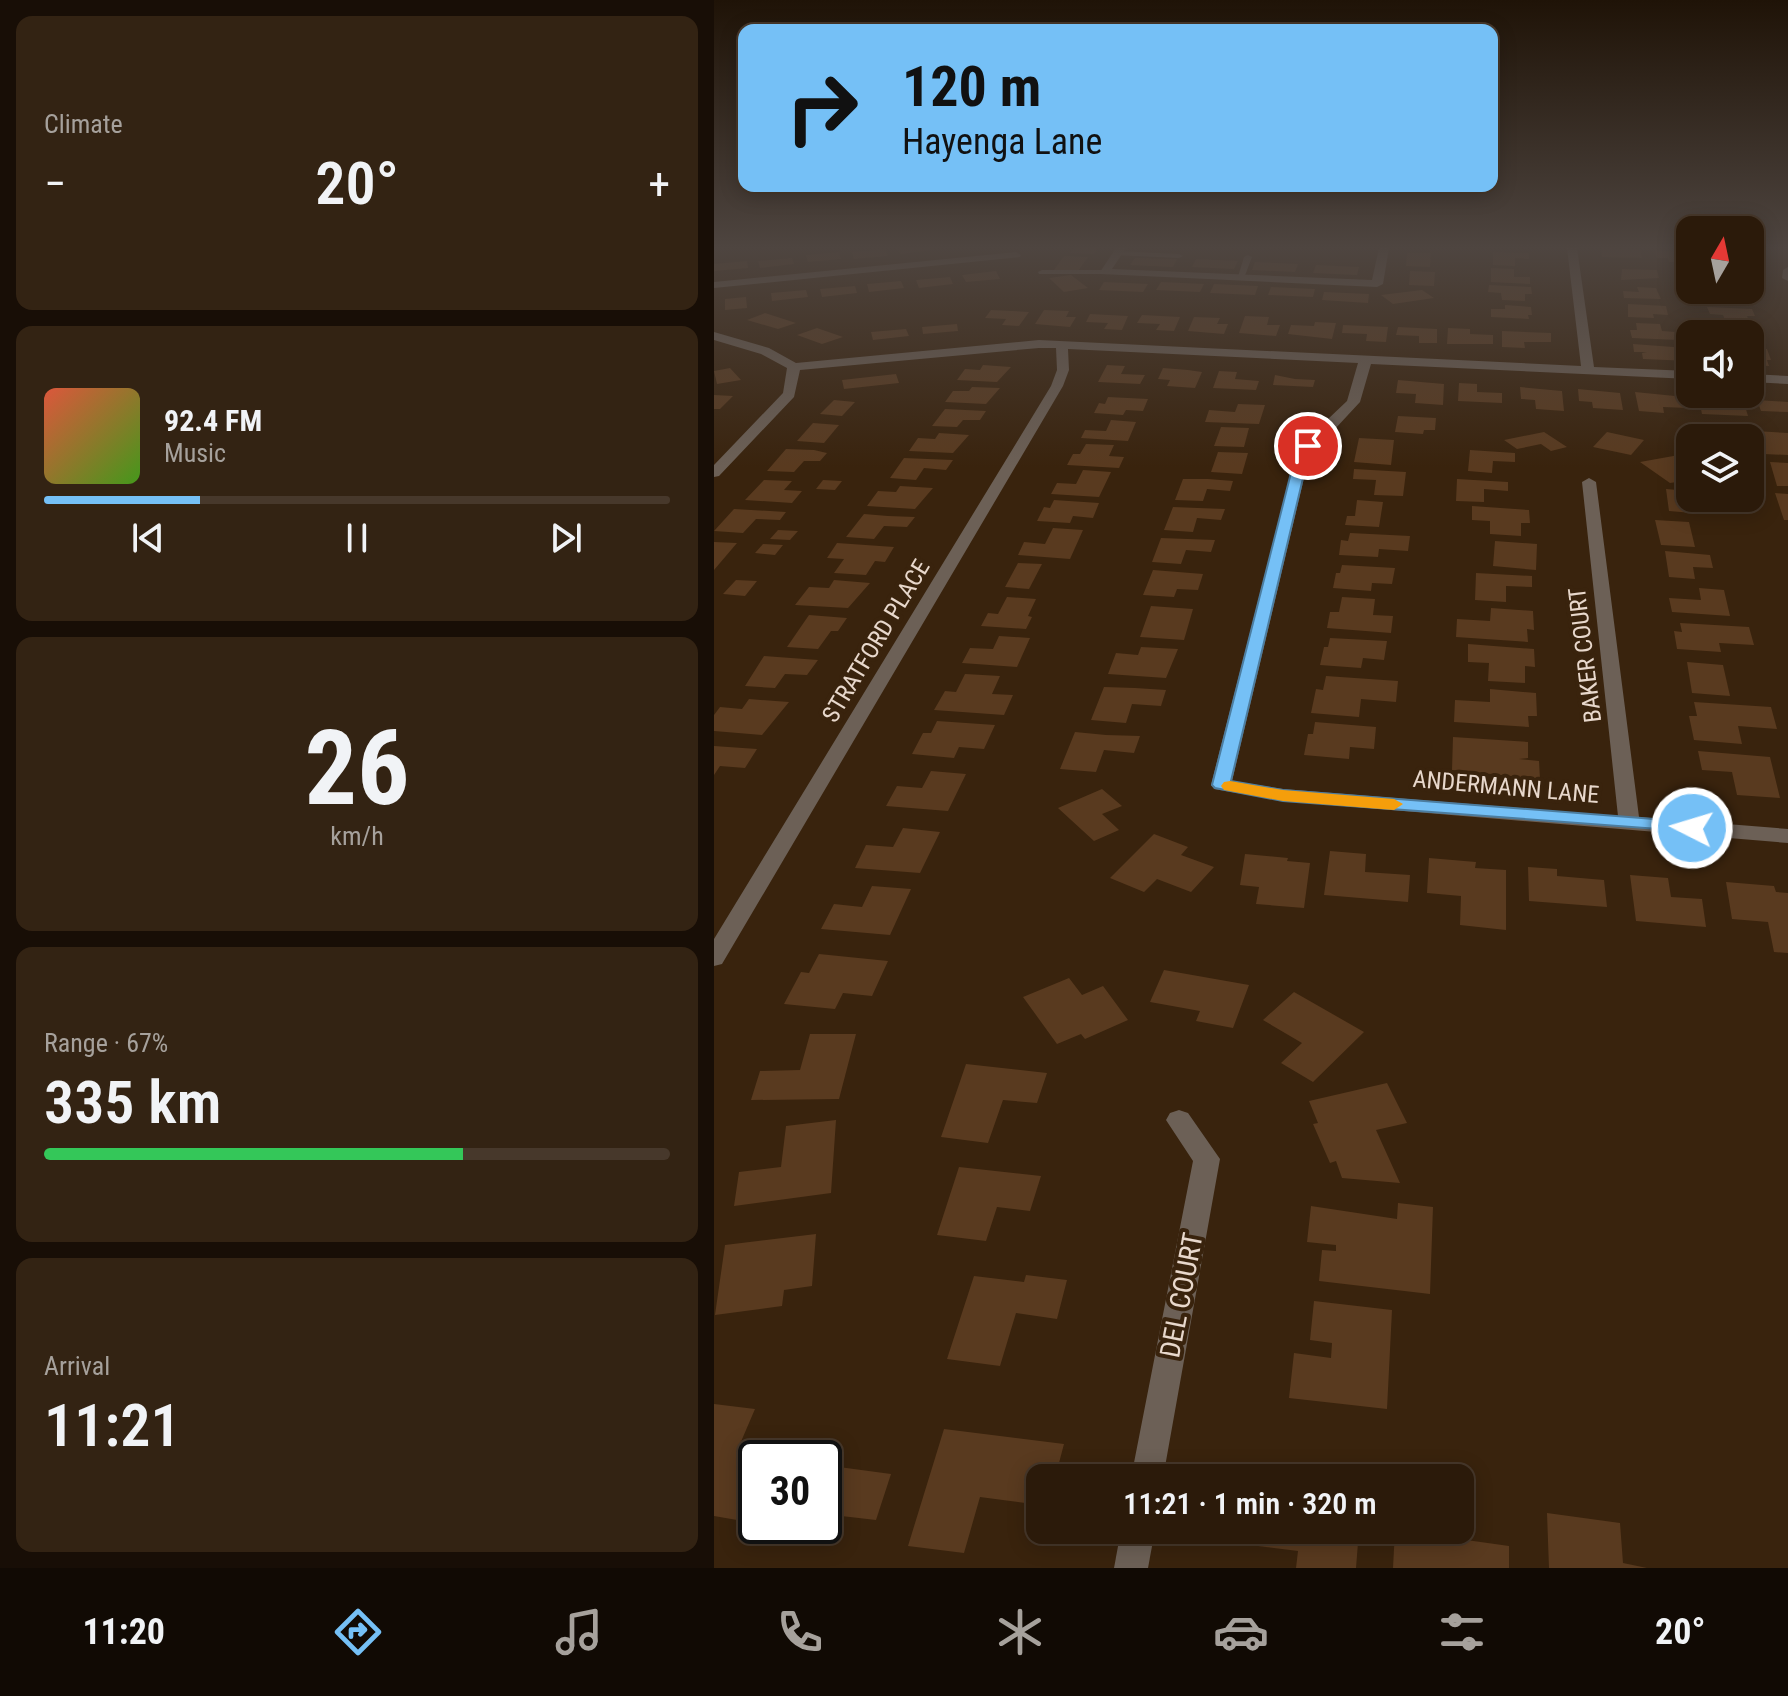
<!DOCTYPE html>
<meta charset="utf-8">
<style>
:root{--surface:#2b1a0a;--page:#332313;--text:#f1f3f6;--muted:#a6a19c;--line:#47382b;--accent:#75c0f6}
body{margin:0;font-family:"Roboto Condensed",sans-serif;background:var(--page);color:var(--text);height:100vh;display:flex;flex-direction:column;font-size:30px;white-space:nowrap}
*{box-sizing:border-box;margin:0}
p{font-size:26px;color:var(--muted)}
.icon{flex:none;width:44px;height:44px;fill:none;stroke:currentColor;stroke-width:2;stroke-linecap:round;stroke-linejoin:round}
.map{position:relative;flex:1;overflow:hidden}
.details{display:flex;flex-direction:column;gap:16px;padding:16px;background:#180e06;width:714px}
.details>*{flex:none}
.banner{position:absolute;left:24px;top:24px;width:760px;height:168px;border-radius:16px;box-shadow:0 4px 20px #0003,0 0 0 2px var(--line);background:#75c0f6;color:#111;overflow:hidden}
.needle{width:52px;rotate:9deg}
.buttons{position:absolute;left:962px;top:216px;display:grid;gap:16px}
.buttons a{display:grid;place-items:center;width:88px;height:88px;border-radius:16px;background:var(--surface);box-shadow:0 4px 20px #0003,0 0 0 2px var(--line);font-size:40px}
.speed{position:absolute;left:24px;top:1440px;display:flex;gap:16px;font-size:40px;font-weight:700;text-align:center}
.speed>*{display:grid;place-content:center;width:104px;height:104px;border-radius:50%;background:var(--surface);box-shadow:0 4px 20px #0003,0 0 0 2px var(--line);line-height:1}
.speed .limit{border:4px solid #111;border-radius:12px;background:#fff;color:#111}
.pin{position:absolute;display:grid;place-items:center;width:68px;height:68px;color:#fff;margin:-34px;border:4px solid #fff;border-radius:50%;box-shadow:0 2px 8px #0007}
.me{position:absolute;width:88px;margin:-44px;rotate:275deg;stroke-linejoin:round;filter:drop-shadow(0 0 6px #0008)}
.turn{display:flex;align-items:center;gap:28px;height:168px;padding:0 32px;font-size:36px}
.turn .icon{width:104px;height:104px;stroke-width:2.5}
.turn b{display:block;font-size:56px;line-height:68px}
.big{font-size:60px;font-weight:600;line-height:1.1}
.details .card{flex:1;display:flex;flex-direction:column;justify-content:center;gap:12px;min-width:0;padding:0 28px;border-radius:16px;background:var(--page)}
.details .dial{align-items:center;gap:0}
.dial b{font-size:104px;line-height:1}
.song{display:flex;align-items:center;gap:24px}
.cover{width:96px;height:96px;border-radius:12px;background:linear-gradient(135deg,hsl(10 70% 55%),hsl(100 70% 35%))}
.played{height:8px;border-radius:4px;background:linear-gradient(90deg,var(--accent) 25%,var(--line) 25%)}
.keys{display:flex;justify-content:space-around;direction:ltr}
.heat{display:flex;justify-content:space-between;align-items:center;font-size:44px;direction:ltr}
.charge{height:12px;border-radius:6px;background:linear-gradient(90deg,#34c759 67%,var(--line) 0)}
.trip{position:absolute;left:312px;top:1464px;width:448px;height:80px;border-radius:16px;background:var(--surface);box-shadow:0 4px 20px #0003,0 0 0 2px var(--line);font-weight:600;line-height:80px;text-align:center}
.tabs{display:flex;height:128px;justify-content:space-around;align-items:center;background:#110a04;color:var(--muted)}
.tabs .icon{width:56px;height:56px}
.tabs .selected{color:var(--accent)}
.tabs b{font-size:36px;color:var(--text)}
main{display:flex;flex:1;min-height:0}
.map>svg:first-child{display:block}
</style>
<main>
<section class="details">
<div class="card"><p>Climate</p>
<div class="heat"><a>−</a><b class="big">20°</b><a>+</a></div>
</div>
<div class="card">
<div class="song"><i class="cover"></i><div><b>92.4 FM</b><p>Music</p></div></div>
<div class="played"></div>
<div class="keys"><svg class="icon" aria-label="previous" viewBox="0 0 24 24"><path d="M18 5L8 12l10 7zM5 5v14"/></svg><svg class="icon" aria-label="pause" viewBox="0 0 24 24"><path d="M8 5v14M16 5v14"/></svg><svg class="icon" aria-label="next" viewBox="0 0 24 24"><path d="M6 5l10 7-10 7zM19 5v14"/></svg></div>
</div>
<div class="card dial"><b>26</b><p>km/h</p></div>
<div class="card"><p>Range · 67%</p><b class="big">335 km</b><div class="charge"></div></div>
<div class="card"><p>Arrival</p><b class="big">11:21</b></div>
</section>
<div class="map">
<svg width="1074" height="1568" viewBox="0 0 1074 1568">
<rect width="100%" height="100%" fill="#39230d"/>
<!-- building -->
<g fill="#593a1f">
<polygon points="184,248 217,248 219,250 186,254"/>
<polygon points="360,248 384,248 380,254 356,253"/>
<polygon points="887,248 926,249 928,258 888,257"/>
<polygon points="171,249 174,256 140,259 138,252"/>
<polygon points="941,250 975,253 976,263 955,262 954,258 943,258"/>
<polygon points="125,252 127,259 94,262 92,255"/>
<polygon points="779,252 815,253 815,259 801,258 801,266 779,265"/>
<polygon points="693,253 717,253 716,267 692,266"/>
<polygon points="350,256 374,257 364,271 340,270"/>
<polygon points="78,258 80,264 46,268 44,261"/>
<polygon points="421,258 463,259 459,267 416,265"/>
<polygon points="482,259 524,261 520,269 478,267"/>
<polygon points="33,261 34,268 0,271 0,264"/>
<polygon points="541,262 584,264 581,272 538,270"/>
<polygon points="602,265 645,267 643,275 599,273"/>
<polygon points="777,268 800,269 800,277 816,277 816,284 777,282"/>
<polygon points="908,269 943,270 945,278 907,280"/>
<polygon points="282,271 286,279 252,282 248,275"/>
<polygon points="696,271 721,272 720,286 695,285"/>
<polygon points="357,275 374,288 350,292 335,278"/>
<polygon points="236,277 239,284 205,288 202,280"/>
<polygon points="187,281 190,288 155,292 153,284"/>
<polygon points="390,282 434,284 429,292 385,290"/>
<polygon points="447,282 490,284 486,292 442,290"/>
<polygon points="500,284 544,286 541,295 496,293"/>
<polygon points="775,285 817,287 818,294 811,294 811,301 788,300 787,293 774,292"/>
<polygon points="141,286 143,293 108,297 106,289"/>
<polygon points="557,287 601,289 599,297 554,295"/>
<polygon points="923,287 942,288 947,299 910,298 909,291 925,292"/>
<polygon points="92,290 94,297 58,301 57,293"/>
<polygon points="708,290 720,298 679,304 667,295"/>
<polygon points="1003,290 1030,291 1035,304 993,302 990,293 1004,294"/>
<polygon points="610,292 655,294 654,303 608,300"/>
<polygon points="32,297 33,308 11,310 11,299"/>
<polygon points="914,304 952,306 954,315 939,314 940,318 914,317"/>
<polygon points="791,305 817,307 818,315 814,315 815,319 777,317 777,309 791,309"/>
<polygon points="993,307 1038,309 1041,316 1033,316 1036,323 1012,322 1009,315 996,314"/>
<polygon points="277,310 298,311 315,312 305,326 288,325 292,319 271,318"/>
<polygon points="330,310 355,311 352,317 362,317 356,327 321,324"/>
<polygon points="51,313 82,323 64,329 33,320"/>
<polygon points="376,314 414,316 408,330 390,329 394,323 372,322"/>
<polygon points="428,315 466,317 460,331 442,330 446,324 423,323"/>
<polygon points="531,316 555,317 553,325 566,325 562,336 525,333"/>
<polygon points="480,317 506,318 503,324 514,324 510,334 474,331"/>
<polygon points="601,322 622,323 618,339 574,334 577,325 600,326"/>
<polygon points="922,323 946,324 948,331 962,332 964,340 918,338 916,330 923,330"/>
<polygon points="243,324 244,331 209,334 208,327"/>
<polygon points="629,325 674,327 672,342 652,341 653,334 628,333"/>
<polygon points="684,327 723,329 723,343 705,343 705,336 682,335"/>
<polygon points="1004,327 1046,329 1049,335 1007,334"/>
<polygon points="103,328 129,337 108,344 83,335"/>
<polygon points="734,328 756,329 756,334 779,335 779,344 733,344"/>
<polygon points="192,329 195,336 159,340 157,332"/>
<polygon points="788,331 837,333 837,342 810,342 811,348 788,347"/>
<polygon points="919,344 973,348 976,361 929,359 928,353 933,352 920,352"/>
<polygon points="1036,348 1053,349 1057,360 1053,360 1055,366 1036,365"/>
<polygon points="269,365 297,367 283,382 243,380 251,369 266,370"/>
<polygon points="393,365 411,366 407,374 431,375 426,384 384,382"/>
<polygon points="16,368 27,380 3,384 0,371"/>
<polygon points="449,368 474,370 488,372 481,388 453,386 456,380 444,379"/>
<polygon points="505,371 523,372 521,379 545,381 542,390 499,388"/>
<polygon points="182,374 185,383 130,389 128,380"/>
<polygon points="561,375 581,379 601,380 599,387 559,385"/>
<polygon points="684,380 730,384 729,405 701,403 702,394 682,393"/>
<polygon points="745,383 763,384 763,392 788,393 788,403 744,401"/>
<polygon points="258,387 286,388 272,404 231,402 239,391 255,391"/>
<polygon points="806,387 848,391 850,411 822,409 821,400 807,399"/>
<polygon points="864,389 906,393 909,410 879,408 878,402 865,401"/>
<polygon points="921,392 971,397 974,408 949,407 950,413 925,411"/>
<polygon points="0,395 19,396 6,409 0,409"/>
<polygon points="984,395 1003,396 1005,404 1031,406 1034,416 988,414"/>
<polygon points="394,397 434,399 429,411 412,410 409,415 380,413 385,403 391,404"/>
<polygon points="120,400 141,402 128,416 106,414"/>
<polygon points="1043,400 1074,402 1074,412 1047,411"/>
<polygon points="524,404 551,405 545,424 491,422 495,410 521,412"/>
<polygon points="231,409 272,411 266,420 249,420 243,427 218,426"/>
<polygon points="684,416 722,418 721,430 710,430 709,434 681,432"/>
<polygon points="397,420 422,422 414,441 367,438 371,430 392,431"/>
<polygon points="99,423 125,425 110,443 83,441"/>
<polygon points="507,427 535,428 530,447 500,446"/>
<polygon points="1041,431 1074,433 1074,455 1049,454"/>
<polygon points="830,432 853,447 837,451 827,444 803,449 790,440"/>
<polygon points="893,432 930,440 917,455 879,447"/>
<polygon points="225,433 255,435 239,453 195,451 204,438 221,439"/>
<polygon points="645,438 680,440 677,465 640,462"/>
<polygon points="372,444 400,445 395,456 410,457 405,468 353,465 359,454 366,454"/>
<polygon points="72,449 100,450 113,453 106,461 90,461 80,472 53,471"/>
<polygon points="756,450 801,453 801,462 779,461 778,473 754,471"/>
<polygon points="504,452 534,453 528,474 497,472"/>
<polygon points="976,453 976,471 972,472 976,480 956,483 926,462"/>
<polygon points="190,458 214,459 239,460 232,470 210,468 202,480 176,478"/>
<polygon points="1056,462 1074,463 1074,486 1063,486"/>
<polygon points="640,469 692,472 689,496 660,495 662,480 639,479"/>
<polygon points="369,470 397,472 385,497 337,494 343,483 362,484"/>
<polygon points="469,479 494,479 519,481 516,491 493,489 489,501 461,500"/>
<polygon points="743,479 794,482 794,491 770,489 770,502 742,501"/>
<polygon points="50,480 78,481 70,490 88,491 78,503 31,500"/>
<polygon points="109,480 128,481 121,490 102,489"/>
<polygon points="186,486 219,488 201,509 153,506 164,491 182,492"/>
<polygon points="952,489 976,491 976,498 987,498 990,514 955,511"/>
<polygon points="1061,493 1074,494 1074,520 1070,520"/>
<polygon points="340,500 385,503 379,518 359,516 356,523 323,521 330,507 336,508"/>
<polygon points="643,500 669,502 665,527 631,525 633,516 641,516"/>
<polygon points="758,506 815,510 816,523 807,523 807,536 776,534 776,521 758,520"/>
<polygon points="459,507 484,508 511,509 507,520 483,518 479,532 450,530"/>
<polygon points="20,509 72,512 66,520 42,519 29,533 0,531"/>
<polygon points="150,514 174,516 201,517 193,527 170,526 160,539 132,537"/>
<polygon points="941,520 975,522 981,547 947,545"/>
<polygon points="339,528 369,530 356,559 304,555 310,542 331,544"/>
<polygon points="64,530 84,531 76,540 56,539"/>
<polygon points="636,533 696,536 694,551 665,549 664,557 625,555 627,540 634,541"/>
<polygon points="447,538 501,540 497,552 472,550 467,564 438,562"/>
<polygon points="781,541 823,544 822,570 779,566"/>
<polygon points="0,542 23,543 0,570"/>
<polygon points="123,543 180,547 171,562 161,561 152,575 120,573 130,559 113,558"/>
<polygon points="49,544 69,545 61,555 41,553"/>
<polygon points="951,551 996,555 999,568 979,567 981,579 955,577"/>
<polygon points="304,563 328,564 315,589 291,587"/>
<polygon points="628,565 681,568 678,584 658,583 657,591 619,588 622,573 626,573"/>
<polygon points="439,570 489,574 484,590 463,589 460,597 429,595"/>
<polygon points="762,573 818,576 818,587 792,586 792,602 761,600"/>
<polygon points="22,580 43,581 31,596 9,594"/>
<polygon points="120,580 156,583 134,608 81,605 95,587 115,588"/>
<polygon points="985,588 1010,590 1016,616 958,612 955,598 987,600"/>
<polygon points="293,597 322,599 314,616 318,617 312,629 267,626 274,613 284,614"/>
<polygon points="628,597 661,599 659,615 679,616 677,633 613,628 616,612 625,612"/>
<polygon points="437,606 479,609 470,640 426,637"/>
<polygon points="777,608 819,611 820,630 813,629 814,642 742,637 743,619 776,621"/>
<polygon points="95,615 133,618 124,631 117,631 104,649 73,647"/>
<polygon points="966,623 1035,627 1040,645 1005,643 1007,652 963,649 960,631 968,632"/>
<polygon points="285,636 316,638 303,667 248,663 256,648 279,649"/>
<polygon points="616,638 673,641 670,660 649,658 647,668 606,665 610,647 614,647"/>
<polygon points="754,644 820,649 821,667 811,666 811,683 774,681 775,663 754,662"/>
<polygon points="427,647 464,649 452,678 394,674 402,653 424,655"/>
<polygon points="50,656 104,660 93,675 71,674 61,688 31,686"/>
<polygon points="973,662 1009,665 1016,696 978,693"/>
<polygon points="251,674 286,676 278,694 299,695 290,715 220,710 231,691 242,692"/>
<polygon points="612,676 684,681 682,702 647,699 645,717 597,713 602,689 609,690"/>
<polygon points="390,687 421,688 452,690 447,706 418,704 412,723 377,720"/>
<polygon points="776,689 822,693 823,716 814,716 815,727 740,722 741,700 776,702"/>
<polygon points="35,699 75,702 48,735 0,731 0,715 6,707 28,709"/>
<polygon points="980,702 1057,707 1063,729 1024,726 1028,744 980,740 975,716 983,716"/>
<polygon points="223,721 281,725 270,749 245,747 240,758 198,754 209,733 217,733"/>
<polygon points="601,722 662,727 660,749 636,747 635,759 590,755 594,734 599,734"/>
<polygon points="361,732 392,735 426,736 420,753 390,750 382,772 346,769"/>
<polygon points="739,737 814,742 814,758 805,759 825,761 826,779 738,770"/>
<polygon points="0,746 43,749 31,768 6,766 0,775"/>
<polygon points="984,751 1056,757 1066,798 1023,795 1018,772 988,770"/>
<polygon points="217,771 252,774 234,811 172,806 183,786 208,788"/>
<polygon points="388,789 408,806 388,814 405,830 380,841 344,808"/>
<polygon points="189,828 226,832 206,873 141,868 152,845 179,847"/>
<polygon points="440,834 474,847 467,855 500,867 477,892 443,879 430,892 396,878"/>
<polygon points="616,851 652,854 651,872 696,875 694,902 610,895"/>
<polygon points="531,854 574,858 573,861 596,863 590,908 542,904 545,887 526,885"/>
<polygon points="715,858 762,862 761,868 792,870 792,930 746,925 747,896 713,893"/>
<polygon points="814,867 843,869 843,876 890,880 893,907 815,901"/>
<polygon points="916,875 954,878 957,897 988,899 992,927 922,921"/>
<polygon points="1012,882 1060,886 1062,892 1074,893 1074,953 1060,952 1054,922 1018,919"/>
<polygon points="158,886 197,889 176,935 107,929 120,904 148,907"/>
<polygon points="105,954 174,961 158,996 129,993 121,1009 70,1004 87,972 95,973"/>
<polygon points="450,970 535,985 519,1028 482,1021 486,1011 436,1002"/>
<polygon points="355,978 368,995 389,986 414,1020 371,1039 367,1034 343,1044 309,997"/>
<polygon points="580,992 650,1032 599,1082 567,1063 588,1043 549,1020"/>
<polygon points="96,1034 142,1034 125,1099 37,1100 46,1071 86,1070"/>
<polygon points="252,1064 333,1073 323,1103 289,1100 274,1143 227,1137"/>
<polygon points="673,1083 693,1123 662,1130 686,1183 628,1178 622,1161 616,1163 599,1124 604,1123 595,1101"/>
<polygon points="122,1120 117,1193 20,1206 25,1172 67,1167 72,1126"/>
<polygon points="245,1167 327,1176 316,1211 283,1207 272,1241 223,1235"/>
<polygon points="684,1203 719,1207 716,1294 605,1281 608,1250 622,1251 622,1245 593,1242 597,1206 683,1219"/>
<polygon points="102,1234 98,1286 70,1290 68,1306 1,1315 11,1245"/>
<polygon points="312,1275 353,1280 343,1319 302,1313 286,1366 233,1359 260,1276 310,1282"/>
<polygon points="600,1301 678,1310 673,1409 575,1398 580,1353 617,1358 618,1343 596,1340"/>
<polygon points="0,1404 41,1409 26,1444 53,1448 49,1458 42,1458 42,1475 23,1520 0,1516"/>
<polygon points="230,1429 350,1444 341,1478 326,1478 326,1505 266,1497 250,1553 194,1546"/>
<polygon points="110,1465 177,1474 162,1520 110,1514"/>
<polygon points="833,1513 906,1523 909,1563 933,1568 835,1568"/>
<polygon points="514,1530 645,1530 642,1568 582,1568 584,1551 512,1542"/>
<polygon points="681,1530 795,1546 795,1568 679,1568"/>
</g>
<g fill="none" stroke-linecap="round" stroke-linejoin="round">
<!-- service -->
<g fill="#6c6056" fill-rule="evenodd">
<polygon points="403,251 465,254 469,256 465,258 400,255 400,251"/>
<polygon points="534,255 538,257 530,278 523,280 530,257"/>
<polygon points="328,270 391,270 395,272 391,274 325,274 324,272"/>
</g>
<!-- minor -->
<g fill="#6c6056" fill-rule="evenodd">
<polygon points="402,248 412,248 398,269 658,280 665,248 675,248 669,284 663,287 387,274 386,272"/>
<polygon points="853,248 863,248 880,367 976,371 976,379 657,364 646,402 595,457 518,781 569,789 904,816 868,482 875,478 882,482 925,817 1074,829 1074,843 569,801 500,789 497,785 581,457 594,438 633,401 644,363 354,349 355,370 349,386 8,964 0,966 0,939 337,386 343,370 342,348 325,348 86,370 80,397 5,476 0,477 0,465 69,393 73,368 47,354 0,340 0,332 55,348 82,363 325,340 867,366"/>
<polygon points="302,252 307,255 306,257 0,288 0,282"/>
<polygon points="1074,267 1074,281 1068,278 1069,270"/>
<polygon points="1036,374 1074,376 1074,384 1036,382"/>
<polygon points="465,1110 474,1113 506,1159 449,1478 417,1478 479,1161 452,1120 456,1113"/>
<polygon points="407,1530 441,1530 434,1568 400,1568"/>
</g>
</g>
<!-- sky -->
<linearGradient id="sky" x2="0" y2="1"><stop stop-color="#1f1307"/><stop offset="0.53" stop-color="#4e4540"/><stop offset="1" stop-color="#4e4540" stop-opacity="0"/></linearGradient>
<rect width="1074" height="467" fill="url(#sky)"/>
<!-- route -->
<polygon fill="#75c0f6" stroke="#4c7da0" stroke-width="2" points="594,442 600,446 594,457 517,781 569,790 978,822 988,828 985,832 569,801 501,788 498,785 581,457 589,443"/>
<!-- slow -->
<polygon fill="#f59e0b" points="516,781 569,790 680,799 689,804 680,810 569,801 510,790 507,786 510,782"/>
<g text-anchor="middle" stroke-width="8" stroke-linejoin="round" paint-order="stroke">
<!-- street labels -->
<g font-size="24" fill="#e8d8cc" stroke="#39230d">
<text transform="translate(162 641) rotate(-59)" y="8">STRATFORD PLACE</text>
<text transform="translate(871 655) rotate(-97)" y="8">BAKER COURT</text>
<text transform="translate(792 787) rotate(5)" y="8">ANDERMANN LANE</text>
</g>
<!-- near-street labels -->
<g font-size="28" fill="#e8d8cc" stroke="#39230d">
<text transform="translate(467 1295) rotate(-79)" y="10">DEL COURT</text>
</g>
</g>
</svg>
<div class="buttons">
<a><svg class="needle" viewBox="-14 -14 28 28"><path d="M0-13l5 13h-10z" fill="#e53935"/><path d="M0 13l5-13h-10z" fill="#a6a19c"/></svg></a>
<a><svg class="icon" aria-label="sound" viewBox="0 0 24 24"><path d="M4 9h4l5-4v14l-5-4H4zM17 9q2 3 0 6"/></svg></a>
<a><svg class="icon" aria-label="layers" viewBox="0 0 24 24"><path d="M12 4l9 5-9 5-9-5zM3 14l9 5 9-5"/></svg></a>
</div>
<div class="speed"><div class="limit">30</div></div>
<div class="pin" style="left:594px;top:446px;background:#d93025"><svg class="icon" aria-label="arrive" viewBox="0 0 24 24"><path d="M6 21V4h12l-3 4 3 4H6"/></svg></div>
<svg class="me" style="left:978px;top:828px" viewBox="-20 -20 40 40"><circle r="17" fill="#75c0f6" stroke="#fff" stroke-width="3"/><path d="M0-11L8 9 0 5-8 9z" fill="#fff"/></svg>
<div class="trip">11:21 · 1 min · 320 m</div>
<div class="banner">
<div class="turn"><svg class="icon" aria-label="right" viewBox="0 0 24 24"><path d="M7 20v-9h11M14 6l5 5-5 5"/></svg><div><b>120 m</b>Hayenga Lane</div></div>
</div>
</div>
</main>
<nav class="tabs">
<b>11:20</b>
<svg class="icon selected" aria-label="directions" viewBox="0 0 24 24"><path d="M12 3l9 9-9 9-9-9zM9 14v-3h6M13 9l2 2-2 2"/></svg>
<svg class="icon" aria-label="music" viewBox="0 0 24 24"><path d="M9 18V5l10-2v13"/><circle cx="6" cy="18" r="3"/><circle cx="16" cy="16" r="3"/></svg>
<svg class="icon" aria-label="phone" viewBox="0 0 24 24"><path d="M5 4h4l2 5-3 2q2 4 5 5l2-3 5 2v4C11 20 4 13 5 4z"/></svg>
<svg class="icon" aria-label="climate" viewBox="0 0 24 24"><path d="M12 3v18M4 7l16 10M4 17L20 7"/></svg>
<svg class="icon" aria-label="car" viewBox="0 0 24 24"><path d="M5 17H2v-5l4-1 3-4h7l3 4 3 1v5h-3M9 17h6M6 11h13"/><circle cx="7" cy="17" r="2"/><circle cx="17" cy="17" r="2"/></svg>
<svg class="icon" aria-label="filters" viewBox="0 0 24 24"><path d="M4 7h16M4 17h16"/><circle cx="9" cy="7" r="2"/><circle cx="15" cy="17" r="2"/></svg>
<b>20°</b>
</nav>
